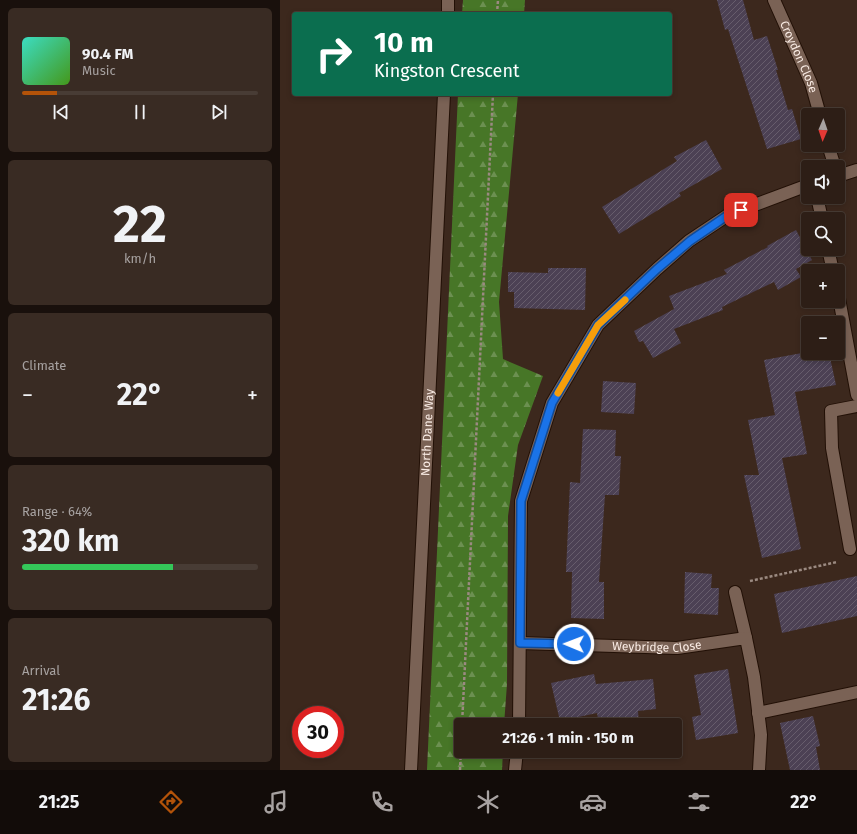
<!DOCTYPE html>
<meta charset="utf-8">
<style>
:root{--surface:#2d1e16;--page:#392b23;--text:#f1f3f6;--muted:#a7a2a1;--line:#483c35;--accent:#b45309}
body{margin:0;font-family:"Fira Sans",sans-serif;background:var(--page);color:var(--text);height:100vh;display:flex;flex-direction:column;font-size:15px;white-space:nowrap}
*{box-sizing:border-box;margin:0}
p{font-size:13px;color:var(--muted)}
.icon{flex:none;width:22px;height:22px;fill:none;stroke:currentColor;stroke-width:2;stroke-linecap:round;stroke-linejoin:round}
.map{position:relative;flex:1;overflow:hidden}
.drawer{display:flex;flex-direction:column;gap:8px;padding:8px;background:#19100c;width:280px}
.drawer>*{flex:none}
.banner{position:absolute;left:12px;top:12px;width:380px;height:84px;border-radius:4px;box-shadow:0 2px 6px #0003,0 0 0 1px var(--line);background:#0b6e4f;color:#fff;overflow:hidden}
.needle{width:26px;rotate:182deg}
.controls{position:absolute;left:521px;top:108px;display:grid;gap:8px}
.controls a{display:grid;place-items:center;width:44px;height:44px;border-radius:4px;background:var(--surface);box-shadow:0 2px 6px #0003,0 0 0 1px var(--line);font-size:20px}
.speed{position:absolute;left:12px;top:706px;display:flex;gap:8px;font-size:20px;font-weight:700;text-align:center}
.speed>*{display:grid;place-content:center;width:52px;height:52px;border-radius:50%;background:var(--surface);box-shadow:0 2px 6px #0003,0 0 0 1px var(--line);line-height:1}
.speed .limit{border:6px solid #d22;background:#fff;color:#111}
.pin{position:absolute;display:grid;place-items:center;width:34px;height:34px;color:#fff;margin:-17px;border-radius:8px;box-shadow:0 2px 6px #0006}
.me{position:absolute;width:44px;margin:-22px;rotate:271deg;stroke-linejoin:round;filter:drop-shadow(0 0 3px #0008)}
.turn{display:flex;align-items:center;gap:14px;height:84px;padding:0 16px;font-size:18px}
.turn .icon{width:52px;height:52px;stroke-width:2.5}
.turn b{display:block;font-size:28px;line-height:34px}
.big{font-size:30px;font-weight:700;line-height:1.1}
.drawer .card{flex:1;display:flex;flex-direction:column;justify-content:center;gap:6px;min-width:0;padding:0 14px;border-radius:6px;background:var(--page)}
.drawer .dial{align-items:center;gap:0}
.dial b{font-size:52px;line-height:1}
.song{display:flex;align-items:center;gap:12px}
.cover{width:48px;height:48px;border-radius:6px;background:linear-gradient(135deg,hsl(170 70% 55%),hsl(100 70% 35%))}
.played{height:4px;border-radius:2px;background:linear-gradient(90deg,var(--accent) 15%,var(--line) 15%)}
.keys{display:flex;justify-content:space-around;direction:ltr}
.heat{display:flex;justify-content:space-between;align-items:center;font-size:22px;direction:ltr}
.charge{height:6px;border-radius:3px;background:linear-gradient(90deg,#34c759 64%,var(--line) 0)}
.trip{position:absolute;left:174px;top:718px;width:228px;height:40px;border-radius:4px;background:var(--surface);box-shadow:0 2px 6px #0003,0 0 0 1px var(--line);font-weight:700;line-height:40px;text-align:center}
.menu{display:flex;height:64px;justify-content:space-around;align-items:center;background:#120c09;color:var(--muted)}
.menu .icon{width:28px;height:28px}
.menu .current{color:var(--accent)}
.menu b{font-size:18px;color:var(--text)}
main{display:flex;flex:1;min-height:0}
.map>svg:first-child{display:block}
</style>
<main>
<section class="drawer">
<div class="card">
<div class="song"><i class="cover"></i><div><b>90.4 FM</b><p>Music</p></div></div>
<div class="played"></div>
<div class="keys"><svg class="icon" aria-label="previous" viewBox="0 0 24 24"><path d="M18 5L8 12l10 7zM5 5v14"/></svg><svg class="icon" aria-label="pause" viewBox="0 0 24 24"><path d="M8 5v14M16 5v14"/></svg><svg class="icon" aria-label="next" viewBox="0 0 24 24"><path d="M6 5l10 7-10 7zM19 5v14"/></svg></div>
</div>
<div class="card dial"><b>22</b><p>km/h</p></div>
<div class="card"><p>Climate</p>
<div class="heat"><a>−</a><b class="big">22°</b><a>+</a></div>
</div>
<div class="card"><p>Range · 64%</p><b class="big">320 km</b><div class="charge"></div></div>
<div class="card"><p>Arrival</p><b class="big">21:26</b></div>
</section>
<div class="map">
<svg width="577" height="770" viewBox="0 0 577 770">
<defs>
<pattern id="forest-firs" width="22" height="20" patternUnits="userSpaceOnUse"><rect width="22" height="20" fill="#477627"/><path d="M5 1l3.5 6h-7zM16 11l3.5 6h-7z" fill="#6c9051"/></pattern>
<pattern id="building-hatch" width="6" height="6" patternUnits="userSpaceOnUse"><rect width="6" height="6" fill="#4c4154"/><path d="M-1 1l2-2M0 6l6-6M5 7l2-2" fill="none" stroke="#675d6c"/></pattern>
</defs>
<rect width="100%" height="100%" fill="#3c281d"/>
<!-- forest -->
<g fill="url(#forest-firs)">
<polygon points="183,0 245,0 244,14 182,14"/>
<polygon points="178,94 238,94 219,302 223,359 263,376 238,445 228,516 227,684 224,725 181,725 181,751 223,751 222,770 147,770"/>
</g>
<!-- building -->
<g fill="url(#building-hatch)">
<polygon points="437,0 463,0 474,40 487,36 498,70 496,70 508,110 512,109 521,139 487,149 448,29 445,30"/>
<polygon points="426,140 442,169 399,193 401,196 339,234 322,207 397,161 394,157"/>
<polygon points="516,230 532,260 516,269 521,277 498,290 494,282 442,307 443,310 394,329 401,343 373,358 363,341 359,342 354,331 394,309 389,296 447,274 444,270 488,247 487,246"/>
<polygon points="268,268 306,268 305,310 234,308 234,292 228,292 228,272 268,273"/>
<polygon points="522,353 549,353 556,385 515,392 527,454 502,458 521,549 482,558 464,475 479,475 468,420 495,415 484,360"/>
<polygon points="323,381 356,383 354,414 321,412"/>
<polygon points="303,429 336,430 335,456 341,456 339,495 325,495 319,582 324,582 324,619 291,618 292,572 286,572 290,482 300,483"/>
<polygon points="405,572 432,574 431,588 439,588 438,615 404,613"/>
<polygon points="577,576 577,616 502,633 494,594"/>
<polygon points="448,669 458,733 416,740 412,717 421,715 414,675"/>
<polygon points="314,674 316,684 373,679 376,709 358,711 359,725 319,725 317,713 280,721 271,683"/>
<polygon points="533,716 540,746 536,747 540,770 510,770 500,723"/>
</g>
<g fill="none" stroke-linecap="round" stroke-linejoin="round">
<!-- service casing -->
<g stroke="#221006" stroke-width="14">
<g id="service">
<polyline points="570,549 552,448 551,411 577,406"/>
<polyline points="478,713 577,692"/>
</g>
</g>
<!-- minor casing -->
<g stroke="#221006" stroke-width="14">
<g id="minor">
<path id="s1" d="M494,0L531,83L540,115"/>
<polyline points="548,145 555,167"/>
<polyline points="558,176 577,170"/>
<polyline points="537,197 542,219"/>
<polyline points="548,249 553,271"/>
<polyline points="558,293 577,395"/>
<polyline points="455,592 466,638"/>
<path id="s2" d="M240,643L397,648L466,638L474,677L481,735L479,770"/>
<polyline points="239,725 241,501 272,403 318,325 377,269 409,241 448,215 528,185"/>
<polyline points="235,770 237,751"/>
</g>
</g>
<!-- tertiary casing -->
<g stroke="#221006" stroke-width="14">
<g id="tertiary">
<polyline points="168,14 168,0"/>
<path id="s3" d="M131,770L164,94"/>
</g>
</g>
<!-- path -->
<g stroke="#9b8a81" stroke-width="2.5" stroke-dasharray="3 2" stroke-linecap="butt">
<polyline points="217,14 218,0"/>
<polyline points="470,581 557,562"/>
<polyline points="182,725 213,94"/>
<polyline points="180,770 181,748"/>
</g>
<!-- service -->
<use href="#service" stroke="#7a6255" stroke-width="12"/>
<!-- minor -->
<use href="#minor" stroke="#7a6255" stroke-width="12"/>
<!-- tertiary -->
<use href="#tertiary" stroke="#7a6255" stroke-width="12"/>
</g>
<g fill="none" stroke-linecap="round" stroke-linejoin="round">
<!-- route casing -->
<g stroke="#114b97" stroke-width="10">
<polyline id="route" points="294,644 240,643 241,501 272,403 318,325 377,269 410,241 448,215 461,210"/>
</g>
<!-- route -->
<use href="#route" stroke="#1a73e8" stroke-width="7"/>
<!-- slow -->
<polyline stroke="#f59e0b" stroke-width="7" points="278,393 318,325 345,300"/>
</g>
<g text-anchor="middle" stroke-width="4" stroke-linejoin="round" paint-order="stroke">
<!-- street labels -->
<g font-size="12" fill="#faece5" stroke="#1c130e">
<text dy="4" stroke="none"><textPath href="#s1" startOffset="62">Croydon Close</textPath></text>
<text dy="4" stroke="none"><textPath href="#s3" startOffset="338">North Dane Way</textPath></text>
<text dy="4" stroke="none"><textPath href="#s2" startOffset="137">Weybridge Close</textPath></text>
</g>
</g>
</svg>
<div class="controls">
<a><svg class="needle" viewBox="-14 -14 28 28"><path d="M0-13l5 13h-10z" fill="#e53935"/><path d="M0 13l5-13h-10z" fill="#a7a2a1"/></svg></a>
<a><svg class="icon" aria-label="sound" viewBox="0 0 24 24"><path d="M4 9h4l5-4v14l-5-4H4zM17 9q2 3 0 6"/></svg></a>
<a><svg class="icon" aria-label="search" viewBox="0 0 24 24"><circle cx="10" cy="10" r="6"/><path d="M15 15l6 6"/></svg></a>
<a>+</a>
<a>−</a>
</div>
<div class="speed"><div class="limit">30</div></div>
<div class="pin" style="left:461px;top:210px;background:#d93025"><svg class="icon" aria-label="arrive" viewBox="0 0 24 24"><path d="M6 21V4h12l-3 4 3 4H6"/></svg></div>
<svg class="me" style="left:294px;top:644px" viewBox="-20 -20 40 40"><circle r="17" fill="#1a73e8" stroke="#fff" stroke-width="3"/><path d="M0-11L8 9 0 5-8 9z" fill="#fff"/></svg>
<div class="trip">21:26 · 1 min · 150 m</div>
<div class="banner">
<div class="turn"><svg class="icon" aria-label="right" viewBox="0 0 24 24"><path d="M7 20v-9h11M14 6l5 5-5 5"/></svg><div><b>10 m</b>Kingston Crescent</div></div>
</div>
</div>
</main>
<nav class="menu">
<b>21:25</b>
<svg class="icon current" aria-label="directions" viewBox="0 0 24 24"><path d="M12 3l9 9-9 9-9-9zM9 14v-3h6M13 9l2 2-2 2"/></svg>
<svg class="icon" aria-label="music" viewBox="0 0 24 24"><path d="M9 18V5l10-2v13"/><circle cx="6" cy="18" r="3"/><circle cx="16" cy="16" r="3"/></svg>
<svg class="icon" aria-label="phone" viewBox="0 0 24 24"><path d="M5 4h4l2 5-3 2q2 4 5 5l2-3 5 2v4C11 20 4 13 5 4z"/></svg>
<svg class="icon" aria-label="climate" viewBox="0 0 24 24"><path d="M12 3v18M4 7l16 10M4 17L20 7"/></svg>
<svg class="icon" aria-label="car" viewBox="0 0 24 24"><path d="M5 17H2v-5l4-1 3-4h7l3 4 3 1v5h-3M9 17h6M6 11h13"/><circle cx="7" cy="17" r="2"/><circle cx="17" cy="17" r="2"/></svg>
<svg class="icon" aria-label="filters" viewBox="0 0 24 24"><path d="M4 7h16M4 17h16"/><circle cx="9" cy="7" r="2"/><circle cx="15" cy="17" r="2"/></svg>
<b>22°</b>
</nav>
